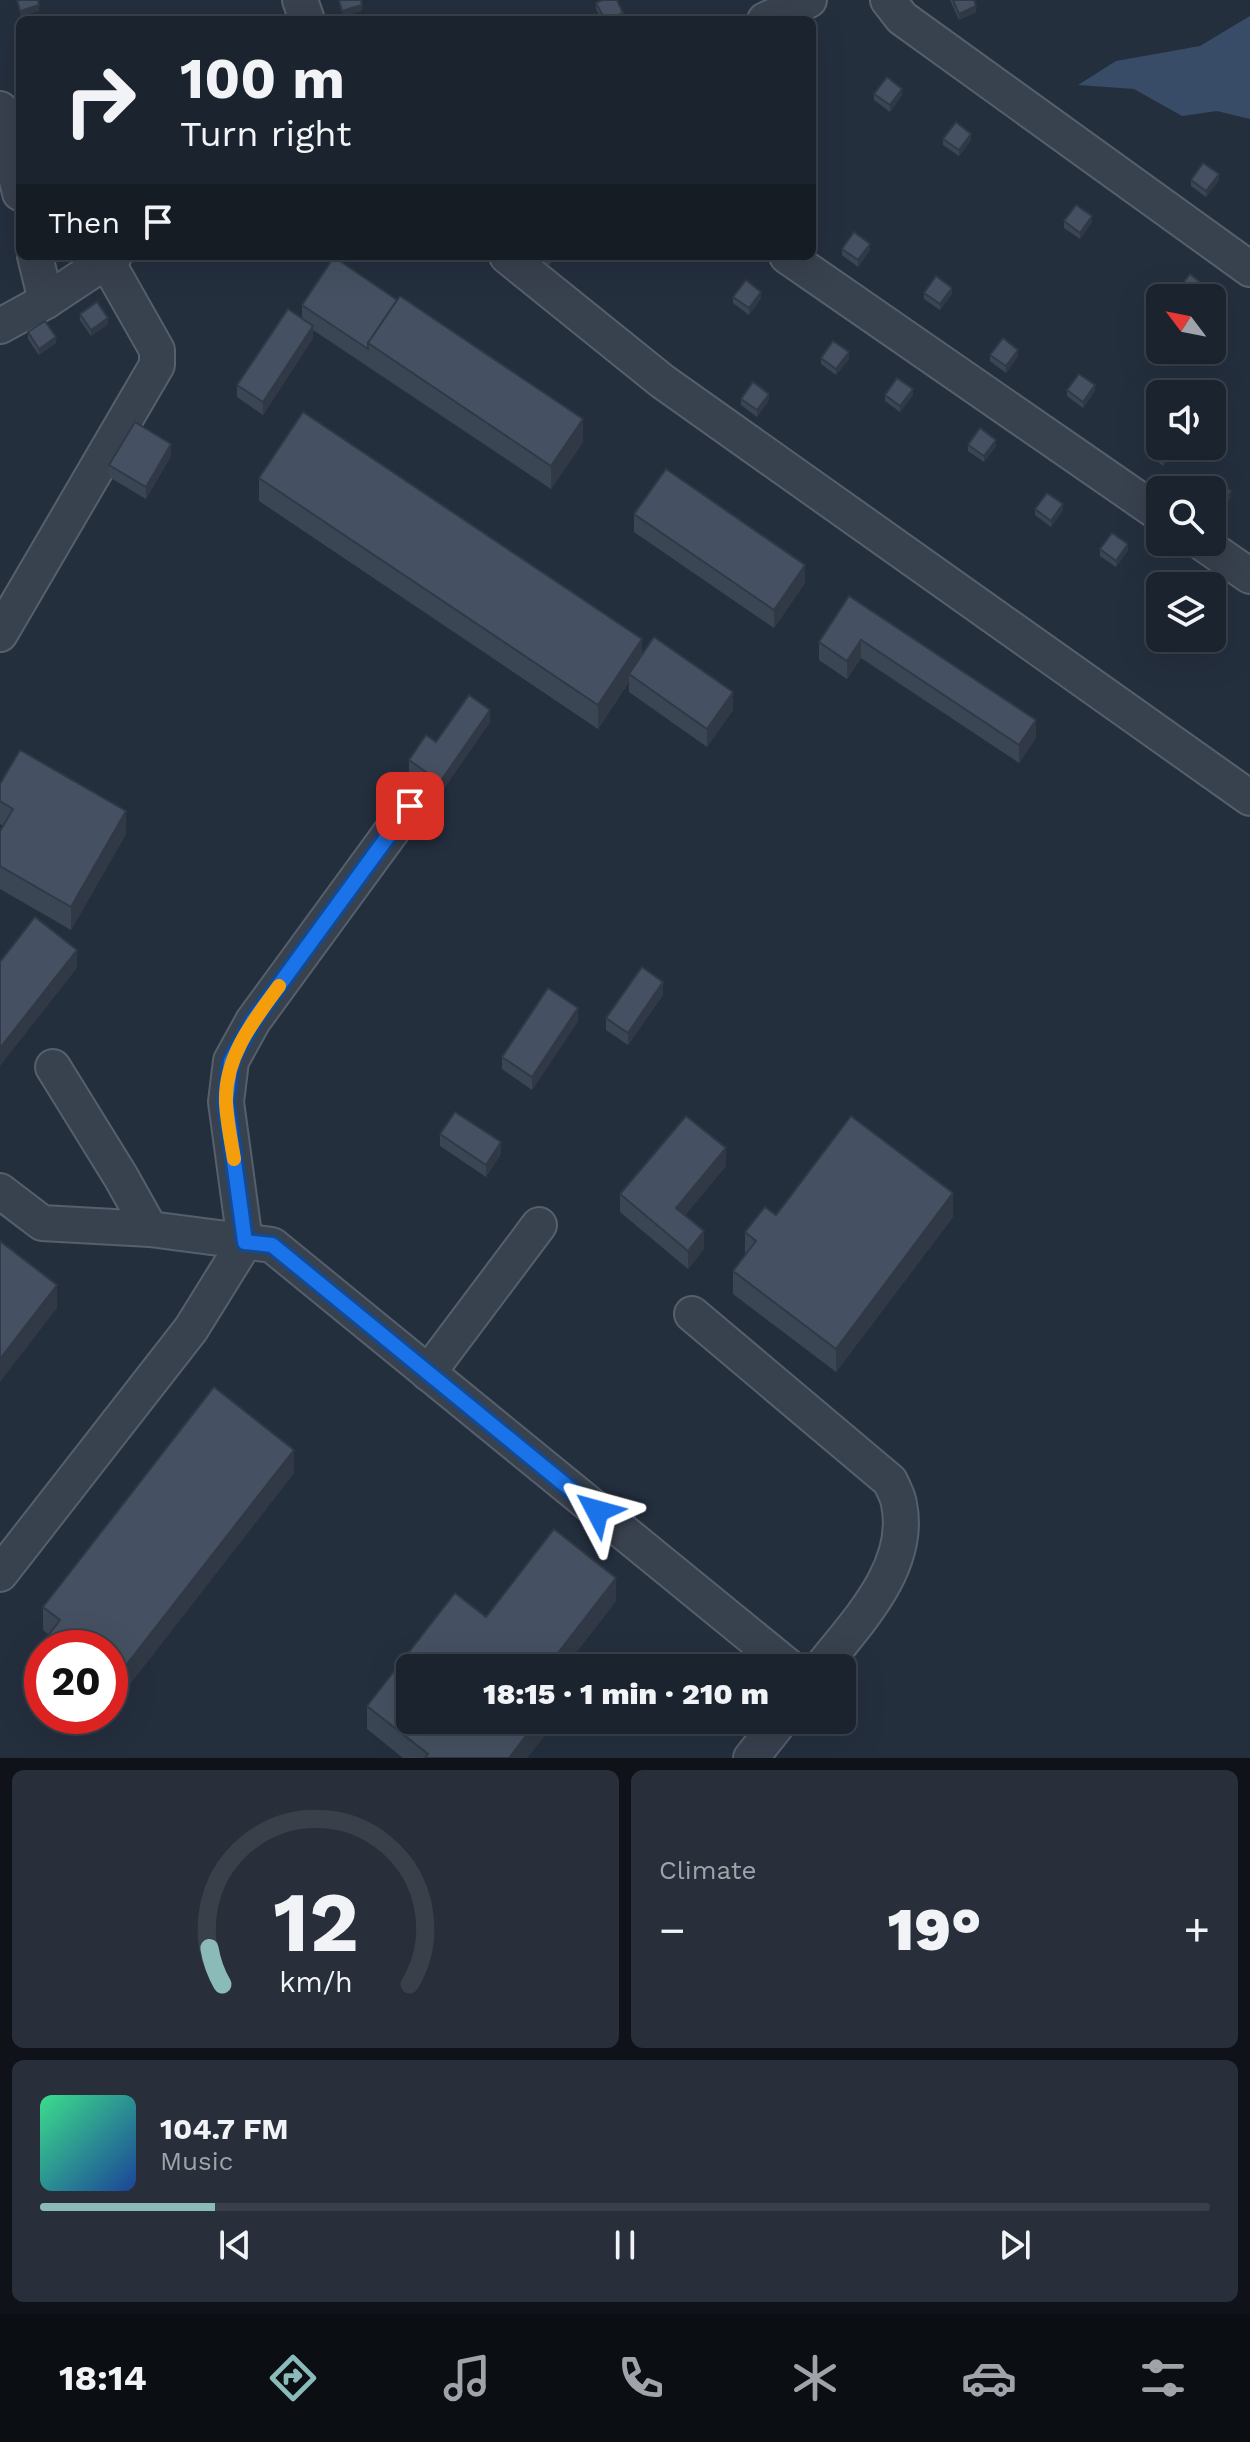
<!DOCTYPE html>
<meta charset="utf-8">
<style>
:root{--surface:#1b232e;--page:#282f3a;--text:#f1f3f6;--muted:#a0a4aa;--line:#39404a;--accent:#8bbbb9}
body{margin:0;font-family:"Work Sans",sans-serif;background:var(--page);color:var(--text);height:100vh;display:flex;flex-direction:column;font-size:30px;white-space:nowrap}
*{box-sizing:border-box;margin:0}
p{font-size:26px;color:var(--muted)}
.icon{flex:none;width:44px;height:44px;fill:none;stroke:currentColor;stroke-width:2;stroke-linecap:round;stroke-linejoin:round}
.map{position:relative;height:1758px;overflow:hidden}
.side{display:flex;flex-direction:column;gap:12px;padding:12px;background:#0f1319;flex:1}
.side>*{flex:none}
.banner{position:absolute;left:16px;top:16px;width:800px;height:244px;border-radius:12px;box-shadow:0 8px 32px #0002,0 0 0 2px var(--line);background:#1b232e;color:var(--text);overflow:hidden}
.needle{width:52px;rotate:302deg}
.buttons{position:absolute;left:1146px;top:284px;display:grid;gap:16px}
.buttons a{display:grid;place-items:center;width:80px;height:80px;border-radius:12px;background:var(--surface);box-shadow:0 8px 32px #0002,0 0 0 2px var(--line);font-size:40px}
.speed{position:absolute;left:24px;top:1630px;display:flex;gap:16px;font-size:40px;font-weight:700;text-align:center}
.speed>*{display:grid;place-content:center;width:104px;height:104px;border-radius:50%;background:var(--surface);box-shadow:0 8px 32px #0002,0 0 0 2px var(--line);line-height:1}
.speed .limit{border:12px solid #d22;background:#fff;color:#111}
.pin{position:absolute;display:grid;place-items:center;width:68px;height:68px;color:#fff;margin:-34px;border-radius:16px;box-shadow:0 4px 12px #0006}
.me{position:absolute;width:88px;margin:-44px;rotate:309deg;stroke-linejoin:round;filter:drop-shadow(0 0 6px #0008)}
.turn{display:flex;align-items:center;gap:28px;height:168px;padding:0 32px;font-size:36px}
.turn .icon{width:104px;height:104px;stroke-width:2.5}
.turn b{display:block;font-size:56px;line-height:68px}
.then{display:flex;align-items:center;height:76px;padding:0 32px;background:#0003;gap:16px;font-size:30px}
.big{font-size:60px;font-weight:800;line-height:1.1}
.side .card{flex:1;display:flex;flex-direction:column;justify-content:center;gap:12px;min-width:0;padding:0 28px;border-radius:12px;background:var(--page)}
.side .dial{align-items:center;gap:0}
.dial svg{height:208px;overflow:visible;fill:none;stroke:var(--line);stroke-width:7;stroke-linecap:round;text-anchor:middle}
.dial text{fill:var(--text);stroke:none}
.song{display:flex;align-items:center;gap:24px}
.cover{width:96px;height:96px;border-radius:12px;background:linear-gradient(135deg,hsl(150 70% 55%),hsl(220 70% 35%))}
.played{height:8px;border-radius:4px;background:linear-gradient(90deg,var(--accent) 15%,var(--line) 15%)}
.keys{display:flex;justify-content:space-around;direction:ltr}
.heat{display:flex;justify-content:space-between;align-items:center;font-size:44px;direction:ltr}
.side .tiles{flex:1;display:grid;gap:12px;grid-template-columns:1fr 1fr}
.card:last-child{grid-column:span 2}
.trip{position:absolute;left:396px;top:1654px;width:460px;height:80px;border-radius:12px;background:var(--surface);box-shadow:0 8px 32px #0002,0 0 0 2px var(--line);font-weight:800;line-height:80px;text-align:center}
.dock{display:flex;height:128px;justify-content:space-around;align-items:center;background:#0b0e12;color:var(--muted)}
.dock .icon{width:56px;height:56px}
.dock .current{color:var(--accent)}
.dock b{font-size:36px;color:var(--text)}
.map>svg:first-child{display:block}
</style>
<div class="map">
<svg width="1250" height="1758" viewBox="0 0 1250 1758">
<rect width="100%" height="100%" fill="#242f3e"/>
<!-- water -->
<polygon fill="#394c67" points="1250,16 1250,119 1217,111 1182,116 1134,89 1078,85 1116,61 1200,46"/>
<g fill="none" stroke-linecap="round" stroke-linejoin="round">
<!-- minor casing -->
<g stroke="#565f6c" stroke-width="38">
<g id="minor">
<polyline points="300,0 307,20"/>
<polyline points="888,0 902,18 1250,269"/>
<polyline points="765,20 809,0"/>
<polyline points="0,109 20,193"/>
<polyline points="35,256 46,301"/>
<polyline points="507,256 662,381 1250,798"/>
<polyline points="787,256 1160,514"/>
<polyline points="0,326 46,301 114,256"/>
<polyline points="1201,542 1250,576"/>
<polyline points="0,634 157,365 157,350 106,260"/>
<polyline points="53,1067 121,1177 150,1229"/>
<polyline points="0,1191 42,1223 150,1229 272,1245 790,1668"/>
<path d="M692,1314L890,1481C893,1488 898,1496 899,1504C912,1567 857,1622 821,1668"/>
<polyline points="428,1373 539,1225"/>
<polyline points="0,1574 191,1329 245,1242 226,1102 231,1061 253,1021 410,806"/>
<polyline points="751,1758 781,1720"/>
</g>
</g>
<!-- minor -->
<use href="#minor" stroke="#38414e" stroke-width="34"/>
</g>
<!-- wall -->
<g fill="#3b4654">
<polygon points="950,0 974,0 976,12 959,20"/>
<polygon points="596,3 623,19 602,20 596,9"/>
<polygon points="874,94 902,95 890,112 874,100"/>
<polygon points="943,139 971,140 959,156 943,145"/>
<polygon points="1191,180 1219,180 1206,197 1191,186"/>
<polygon points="1064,221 1092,222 1080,239 1064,228"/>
<polygon points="842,249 870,250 858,267 842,255"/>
<polygon points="536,256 557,256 549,266"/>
<polygon points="1177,291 1205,292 1201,298 1178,298"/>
<polygon points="924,293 952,294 940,310 924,299"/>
<polygon points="733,297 761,298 749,315 733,303"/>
<polygon points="302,305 583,442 551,489 313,330 313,338 263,415 237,397 237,385 302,318"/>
<polygon points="80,314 108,324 91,336 80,320"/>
<polygon points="28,332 56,343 39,355 28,339"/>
<polygon points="990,355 1018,356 1006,373 990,361"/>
<polygon points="821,358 849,359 836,375 821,364"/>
<polygon points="1067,390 1095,391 1083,408 1067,396"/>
<polygon points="885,395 913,395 900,412 885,401"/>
<polygon points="741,399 769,400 757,417 741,405"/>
<polygon points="968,445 996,446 984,462 968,451"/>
<polygon points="1176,446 1176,449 1163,466 1148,454 1148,448"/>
<polygon points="171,456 146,499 109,477 109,465"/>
<polygon points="259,478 642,655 733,710 707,747 629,692 629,682 598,729 259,501"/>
<polygon points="1212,490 1231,497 1219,514 1212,509"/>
<polygon points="1035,509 1063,510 1051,527 1035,515"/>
<polygon points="634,514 805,583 774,628 634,532"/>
<polygon points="1100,549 1128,550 1116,567 1100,556"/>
<polygon points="849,596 1036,738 1019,763 861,658 847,679 819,660 819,642"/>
<polygon points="490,722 440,794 409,772 409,760 436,742"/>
<polygon points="0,784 126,834 71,930 0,889 0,831 3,826 0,824"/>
<polygon points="663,995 628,1045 606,1030 606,1018"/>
<polygon points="578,1021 532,1090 502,1069 502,1057"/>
<polygon points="440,1134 501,1154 486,1177 440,1146"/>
<polygon points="726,1166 685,1215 704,1249 688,1269 620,1212 620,1194"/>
<polygon points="776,1215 953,1217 836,1372 733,1294 733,1271 745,1255 745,1232"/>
<polygon points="294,1473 123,1693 110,1683 110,1648 43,1648 43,1642 49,1635 43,1630 43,1607"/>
<polygon points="554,1529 616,1578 616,1601 564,1668 410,1668 410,1720 557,1720 527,1758 403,1758 367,1729 367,1706 455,1593 486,1617"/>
</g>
<!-- shaded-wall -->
<g fill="#303945">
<polygon points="39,5 39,11 20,17 20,11"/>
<polygon points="362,5 362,11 342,17 342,11"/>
<polygon points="976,6 976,12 959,20 959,14"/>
<polygon points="623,13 623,19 621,20 608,20"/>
<polygon points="902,89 902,95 890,112 890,105"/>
<polygon points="971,134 971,140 959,156 959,150"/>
<polygon points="1219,174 1219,180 1206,197 1206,191"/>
<polygon points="1092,216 1092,222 1080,239 1080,233"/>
<polygon points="870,244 870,250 858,267 858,260"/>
<polygon points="552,256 557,256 549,266 549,260"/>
<polygon points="1205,286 1205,292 1201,298 1196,298"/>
<polygon points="952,288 952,294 940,310 940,304"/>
<polygon points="761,292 761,298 749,315 749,308"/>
<polygon points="108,318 108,324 91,336 91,330"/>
<polygon points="313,326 313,338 263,415 263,402"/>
<polygon points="56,337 56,343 39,355 39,349"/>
<polygon points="1018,350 1018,356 1006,373 1006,366"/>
<polygon points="849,352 849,359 836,375 836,369"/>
<polygon points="1095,385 1095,391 1083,408 1083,402"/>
<polygon points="913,389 913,395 900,412 900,406"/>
<polygon points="769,394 769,400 757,417 757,410"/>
<polygon points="583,419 583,442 551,489 551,466"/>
<polygon points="996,440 996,446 984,462 984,456"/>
<polygon points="171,444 171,456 146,499 146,487"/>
<polygon points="1173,446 1176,446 1176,449 1163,466 1163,459"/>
<polygon points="1231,491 1231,497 1219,514 1219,508"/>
<polygon points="1063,504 1063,510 1051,527 1051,521"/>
<polygon points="1128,544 1128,550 1116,567 1116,561"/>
<polygon points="805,565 805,583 774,628 774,610"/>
<polygon points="1219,608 1219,614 1212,623 1212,617"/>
<polygon points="642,639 642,663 629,674 629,682 598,729 598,705"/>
<polygon points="861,640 861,658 847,679 847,661"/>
<polygon points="733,692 733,710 707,747 707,729"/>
<polygon points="490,710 490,722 440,794 440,782"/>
<polygon points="1036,720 1036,738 1019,763 1019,745"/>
<polygon points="126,811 126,834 71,930 71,907"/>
<polygon points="77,950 77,968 0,1066 0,1048"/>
<polygon points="663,982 663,995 628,1045 628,1033"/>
<polygon points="578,1008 578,1021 532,1090 532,1077"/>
<polygon points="501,1142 501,1154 486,1177 486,1165"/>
<polygon points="726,1148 726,1166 676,1226 676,1208"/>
<polygon points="953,1193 953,1217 836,1372 836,1349"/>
<polygon points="704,1231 704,1249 688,1269 688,1251"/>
<polygon points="57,1285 57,1308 0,1382 0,1359"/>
<polygon points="294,1450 294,1473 123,1693 123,1669"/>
<polygon points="616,1578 616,1601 564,1668 548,1668 548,1666"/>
<polygon points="538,1720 557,1720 527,1758 509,1758"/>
</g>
<!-- building -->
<g fill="#455162" stroke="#303945" stroke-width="2">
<polygon points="17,0 38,0 39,5 20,11"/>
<polygon points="339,0 361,0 362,5 342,11"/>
<polygon points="602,0 617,0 623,13 608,20 605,20 596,3"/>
<polygon points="953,0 974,0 976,6 959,14"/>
<polygon points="887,77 902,89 890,105 874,94"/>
<polygon points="956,122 971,134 959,150 943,139"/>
<polygon points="1203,163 1219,174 1206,191 1191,180"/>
<polygon points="1076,205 1092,216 1080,233 1064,221"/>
<polygon points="854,232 870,244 858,260 842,249"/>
<polygon points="334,257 397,300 368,343 368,349 302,305"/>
<polygon points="1190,274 1205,286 1196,298 1187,298 1177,291"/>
<polygon points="936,276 952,288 940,304 924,293"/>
<polygon points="746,280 761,292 749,308 733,297"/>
<polygon points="400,296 583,419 551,466 368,343"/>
<polygon points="97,302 108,318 91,330 80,314"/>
<polygon points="288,309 313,326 263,402 237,385"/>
<polygon points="45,321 56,337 39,349 28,332"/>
<polygon points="1003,338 1018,350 1006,366 990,355"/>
<polygon points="833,341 849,352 836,369 821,358"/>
<polygon points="1079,374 1095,385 1083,402 1067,390"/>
<polygon points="897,378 913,389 900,406 885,395"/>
<polygon points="753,382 769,394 757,410 741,399"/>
<polygon points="303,412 642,639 598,705 259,478"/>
<polygon points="135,422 171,444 146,487 109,465"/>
<polygon points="980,428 996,440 984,456 968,445"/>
<polygon points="1160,431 1160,446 1173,446 1163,459 1148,448"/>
<polygon points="666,469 805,565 774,610 634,514"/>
<polygon points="1215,480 1231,491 1219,508 1212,503 1212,490 1208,490"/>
<polygon points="1047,493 1063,504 1051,521 1035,509"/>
<polygon points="1112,533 1128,544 1116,561 1100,549"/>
<polygon points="849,596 1036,720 1019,745 861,640 847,661 819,642"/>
<polygon points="1212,603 1219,608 1212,617"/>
<polygon points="654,637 733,692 707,729 629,674"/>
<polygon points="469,695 490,710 440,782 409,760 426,735 436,742"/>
<polygon points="20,750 126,811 71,907 0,866 0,831 13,809 0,801 0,784"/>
<polygon points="35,917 77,950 0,1048 0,962"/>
<polygon points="642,967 663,982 628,1033 606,1018"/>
<polygon points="548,988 578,1008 532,1077 502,1057"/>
<polygon points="455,1112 501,1142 486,1165 440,1134"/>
<polygon points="686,1116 726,1148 676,1208 704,1231 688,1251 620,1194"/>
<polygon points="851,1116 953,1193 836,1349 733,1271 756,1241 745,1232 765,1207 776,1215"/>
<polygon points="0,1241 57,1285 0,1359"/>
<polygon points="214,1387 294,1450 123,1669 110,1659 110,1648 96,1648 90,1643 86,1648 50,1648 43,1642 60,1620 43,1607"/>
<polygon points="554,1529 616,1578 548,1666 550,1668 410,1668 410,1720 538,1720 509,1758 425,1758 428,1754 367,1706 455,1593 486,1617"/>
</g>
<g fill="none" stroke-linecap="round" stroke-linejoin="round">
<!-- route casing -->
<g stroke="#114b97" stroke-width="20">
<polyline id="route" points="410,806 253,1021 231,1061 226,1102 245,1242 272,1245 597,1511"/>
</g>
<!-- route -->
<use href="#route" stroke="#1a73e8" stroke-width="14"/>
<!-- slow -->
<path stroke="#f59e0b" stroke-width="14" d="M234,1159C231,1141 227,1122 226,1103C224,1058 253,1021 279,986"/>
</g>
</svg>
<div class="buttons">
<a><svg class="needle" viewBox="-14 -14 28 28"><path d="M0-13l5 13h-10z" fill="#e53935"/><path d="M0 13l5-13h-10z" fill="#a0a4aa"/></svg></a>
<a><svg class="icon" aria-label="sound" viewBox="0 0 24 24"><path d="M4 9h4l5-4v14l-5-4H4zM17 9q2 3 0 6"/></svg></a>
<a><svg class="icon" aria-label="search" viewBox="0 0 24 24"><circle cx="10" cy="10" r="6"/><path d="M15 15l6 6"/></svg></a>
<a><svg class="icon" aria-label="layers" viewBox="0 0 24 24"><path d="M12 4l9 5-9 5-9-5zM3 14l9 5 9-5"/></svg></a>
</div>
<div class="speed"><div class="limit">20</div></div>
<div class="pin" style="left:410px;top:806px;background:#d93025"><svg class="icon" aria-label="arrive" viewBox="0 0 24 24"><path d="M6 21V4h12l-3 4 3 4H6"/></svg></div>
<svg class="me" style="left:597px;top:1511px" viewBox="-20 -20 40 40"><path d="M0-17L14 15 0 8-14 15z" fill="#1a73e8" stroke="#fff" stroke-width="4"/></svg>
<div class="trip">18:15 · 1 min · 210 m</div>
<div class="banner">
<div class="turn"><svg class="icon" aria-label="right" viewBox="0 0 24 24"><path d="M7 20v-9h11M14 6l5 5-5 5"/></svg><div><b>100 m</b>Turn right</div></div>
<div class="then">Then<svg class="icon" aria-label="arrive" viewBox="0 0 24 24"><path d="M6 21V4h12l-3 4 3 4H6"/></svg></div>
</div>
</div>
<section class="side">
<div class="tiles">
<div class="card dial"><svg viewBox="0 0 100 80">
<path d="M14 69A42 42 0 1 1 86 69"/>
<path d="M14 69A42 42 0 0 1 9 55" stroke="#8bbbb9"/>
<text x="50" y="56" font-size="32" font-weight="700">12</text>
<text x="50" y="72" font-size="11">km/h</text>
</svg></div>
<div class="card"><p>Climate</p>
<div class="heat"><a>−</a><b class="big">19°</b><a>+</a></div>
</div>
<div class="card">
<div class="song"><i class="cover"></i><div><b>104.7 FM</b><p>Music</p></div></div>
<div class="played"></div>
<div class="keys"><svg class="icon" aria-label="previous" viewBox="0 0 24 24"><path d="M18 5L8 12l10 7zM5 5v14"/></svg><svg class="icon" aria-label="pause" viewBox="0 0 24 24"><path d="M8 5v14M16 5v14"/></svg><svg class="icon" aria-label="next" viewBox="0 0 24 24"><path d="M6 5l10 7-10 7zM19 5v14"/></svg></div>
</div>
</div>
</section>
<nav class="dock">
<b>18:14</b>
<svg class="icon current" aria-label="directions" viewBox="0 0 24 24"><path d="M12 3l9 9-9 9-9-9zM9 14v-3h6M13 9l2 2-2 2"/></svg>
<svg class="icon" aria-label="music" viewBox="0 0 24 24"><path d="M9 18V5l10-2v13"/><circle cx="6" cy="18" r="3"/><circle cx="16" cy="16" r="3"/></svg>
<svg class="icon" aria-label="phone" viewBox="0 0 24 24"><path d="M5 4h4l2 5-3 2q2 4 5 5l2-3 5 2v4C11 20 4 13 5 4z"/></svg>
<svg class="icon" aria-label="climate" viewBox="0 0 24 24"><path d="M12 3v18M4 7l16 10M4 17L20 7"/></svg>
<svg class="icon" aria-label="car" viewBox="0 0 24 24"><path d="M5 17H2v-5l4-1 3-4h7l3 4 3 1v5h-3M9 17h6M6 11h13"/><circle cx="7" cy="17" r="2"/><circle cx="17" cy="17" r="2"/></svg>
<svg class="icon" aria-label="filters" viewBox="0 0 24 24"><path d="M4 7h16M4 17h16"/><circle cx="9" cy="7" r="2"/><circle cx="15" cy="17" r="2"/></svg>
</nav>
